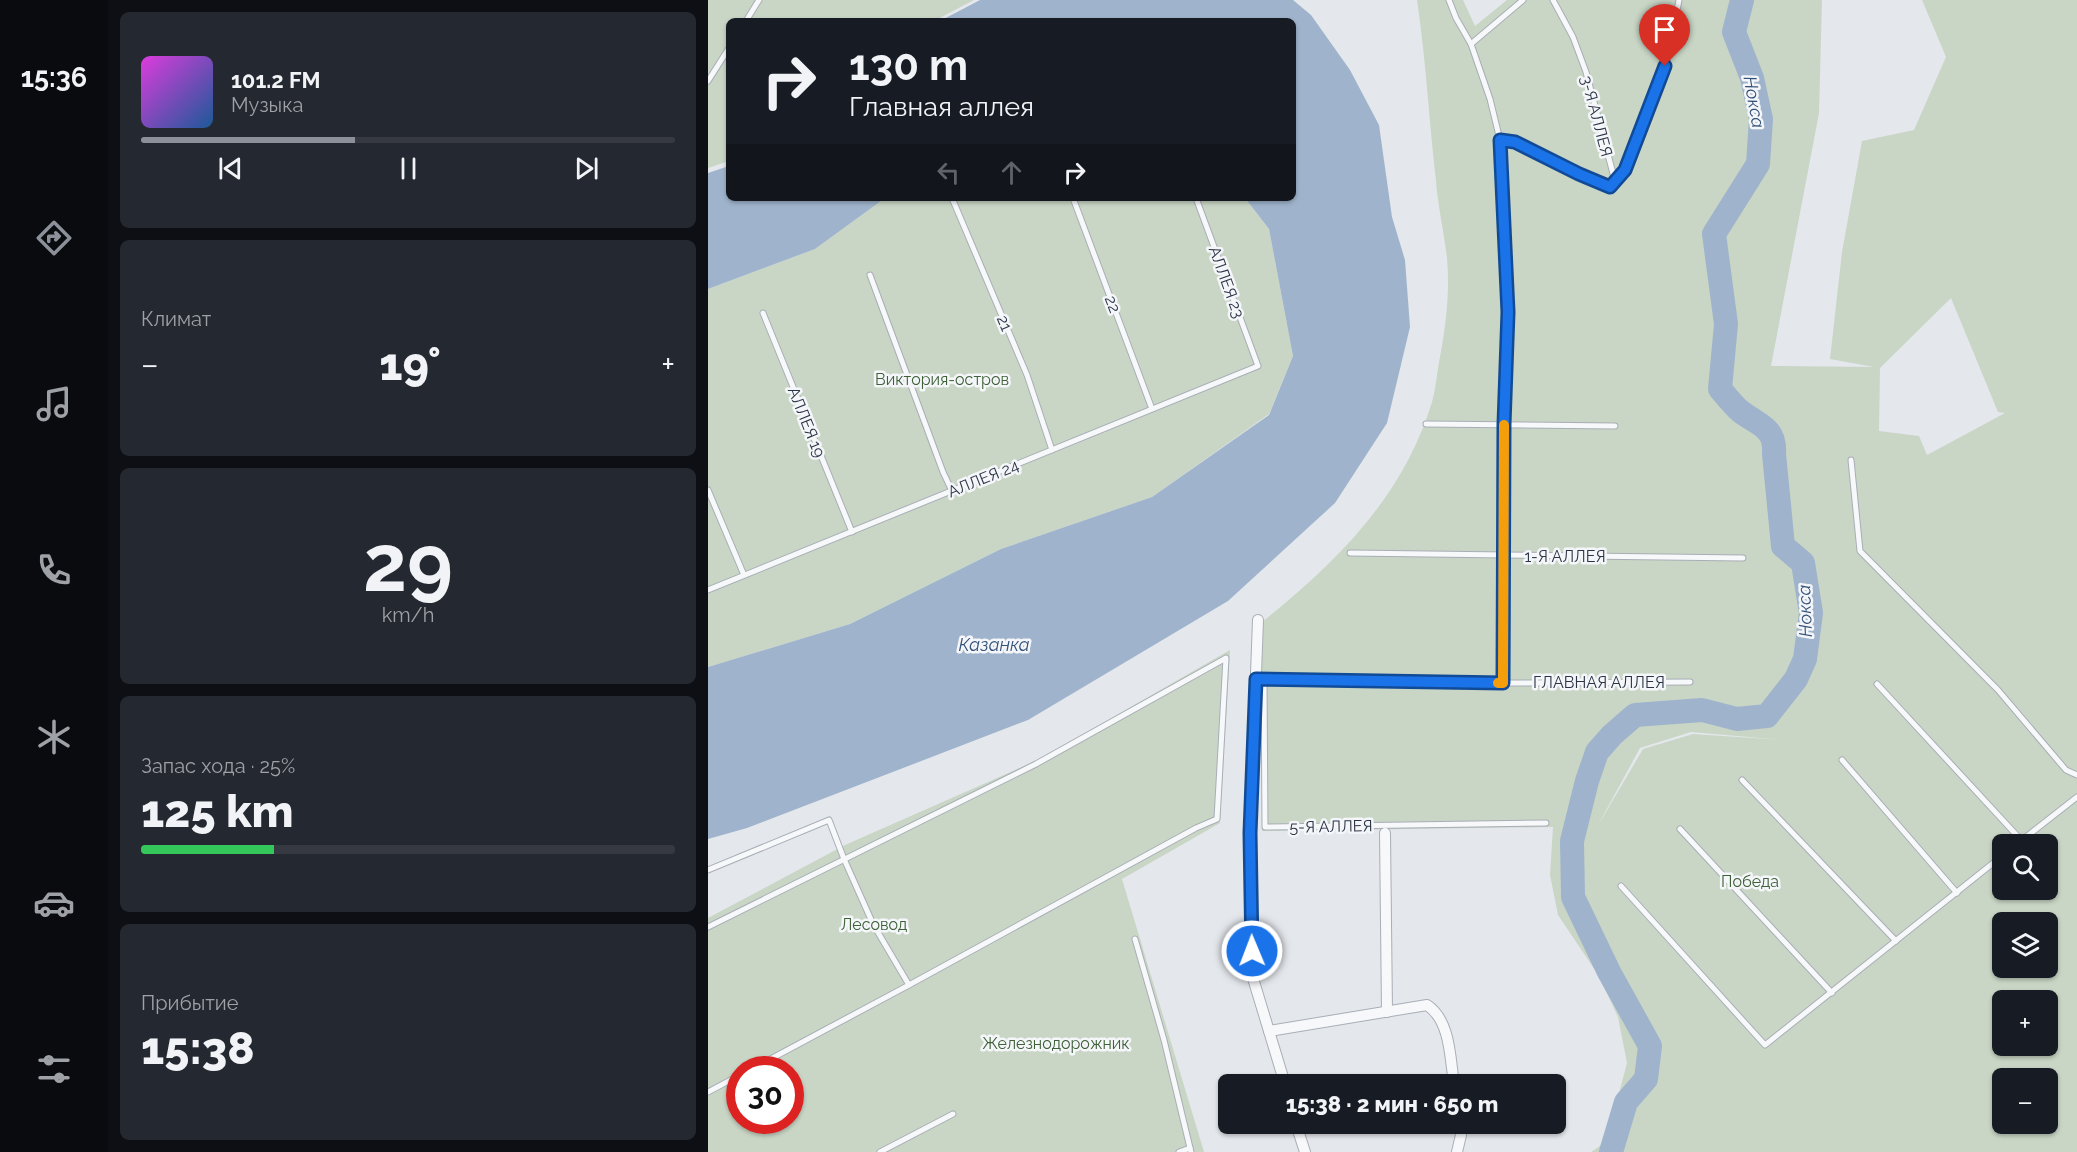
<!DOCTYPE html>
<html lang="ru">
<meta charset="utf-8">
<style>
:root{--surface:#171b24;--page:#242831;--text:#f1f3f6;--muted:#9ea1a6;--line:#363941;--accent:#8c9099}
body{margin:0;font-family:Raleway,sans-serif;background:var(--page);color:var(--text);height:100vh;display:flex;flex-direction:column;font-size:22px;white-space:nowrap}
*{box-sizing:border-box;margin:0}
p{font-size:20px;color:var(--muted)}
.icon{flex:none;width:33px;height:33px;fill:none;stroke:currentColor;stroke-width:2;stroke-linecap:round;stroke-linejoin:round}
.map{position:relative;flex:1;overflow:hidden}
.sheet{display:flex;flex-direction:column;gap:12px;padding:12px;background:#0d0f14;width:600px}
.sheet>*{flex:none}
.hud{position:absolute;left:18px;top:18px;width:570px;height:183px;border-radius:9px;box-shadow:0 2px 4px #0004;background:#171b24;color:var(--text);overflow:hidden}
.fabs{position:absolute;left:1284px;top:834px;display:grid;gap:12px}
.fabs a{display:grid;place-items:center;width:66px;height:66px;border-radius:9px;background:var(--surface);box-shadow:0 2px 4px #0004;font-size:30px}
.speed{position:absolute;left:18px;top:1056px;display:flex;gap:12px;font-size:30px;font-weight:700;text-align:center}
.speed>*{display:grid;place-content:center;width:78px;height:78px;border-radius:50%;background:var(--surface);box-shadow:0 2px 4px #0004;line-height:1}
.speed .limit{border:9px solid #d22;background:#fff;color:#111}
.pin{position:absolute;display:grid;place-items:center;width:51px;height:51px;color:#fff;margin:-62px -26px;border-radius:50% 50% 50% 0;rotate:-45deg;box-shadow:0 0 6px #0007}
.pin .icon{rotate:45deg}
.me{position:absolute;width:66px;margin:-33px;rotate:359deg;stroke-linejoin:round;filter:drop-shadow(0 0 4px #0008)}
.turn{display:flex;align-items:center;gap:21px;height:126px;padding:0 24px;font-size:27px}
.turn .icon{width:78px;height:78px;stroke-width:2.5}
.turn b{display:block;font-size:42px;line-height:51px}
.lanes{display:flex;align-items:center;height:57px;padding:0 24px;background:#0003;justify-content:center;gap:30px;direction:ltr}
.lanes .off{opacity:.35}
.big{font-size:45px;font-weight:800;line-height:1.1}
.sheet .tile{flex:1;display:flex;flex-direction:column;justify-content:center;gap:9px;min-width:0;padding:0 21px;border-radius:9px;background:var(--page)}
.sheet .dial{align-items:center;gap:0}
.dial b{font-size:78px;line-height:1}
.song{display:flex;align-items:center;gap:18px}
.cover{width:72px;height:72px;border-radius:9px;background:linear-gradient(135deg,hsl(300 70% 55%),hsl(210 70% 35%))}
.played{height:6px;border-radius:3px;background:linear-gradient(90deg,var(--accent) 40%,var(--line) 40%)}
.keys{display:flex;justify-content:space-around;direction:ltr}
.heat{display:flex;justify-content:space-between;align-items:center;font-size:33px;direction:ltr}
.charge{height:9px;border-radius:4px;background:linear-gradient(90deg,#34c759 25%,var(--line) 0)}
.trip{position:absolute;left:510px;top:1074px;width:348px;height:60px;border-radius:9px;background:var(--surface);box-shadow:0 2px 4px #0004;font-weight:800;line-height:60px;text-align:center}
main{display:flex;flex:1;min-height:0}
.menu{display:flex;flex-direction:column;width:108px;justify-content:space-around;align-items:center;background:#090b0e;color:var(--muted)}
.menu .icon{width:42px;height:42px}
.menu .current{color:var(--accent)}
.menu b{font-size:27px;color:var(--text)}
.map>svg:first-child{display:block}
</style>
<main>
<nav class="menu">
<b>15:36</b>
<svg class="icon current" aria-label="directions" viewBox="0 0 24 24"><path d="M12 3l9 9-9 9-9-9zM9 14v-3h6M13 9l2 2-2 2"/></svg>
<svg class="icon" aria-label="music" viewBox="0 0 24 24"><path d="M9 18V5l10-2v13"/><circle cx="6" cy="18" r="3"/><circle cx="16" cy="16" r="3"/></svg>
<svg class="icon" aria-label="phone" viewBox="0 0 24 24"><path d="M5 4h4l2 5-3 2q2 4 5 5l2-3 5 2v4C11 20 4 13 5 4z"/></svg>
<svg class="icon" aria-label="climate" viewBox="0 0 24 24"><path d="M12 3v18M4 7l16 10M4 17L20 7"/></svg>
<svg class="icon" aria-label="car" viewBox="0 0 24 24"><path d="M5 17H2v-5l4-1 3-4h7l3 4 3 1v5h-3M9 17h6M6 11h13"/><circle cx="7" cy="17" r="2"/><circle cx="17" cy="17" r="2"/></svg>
<svg class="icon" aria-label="filters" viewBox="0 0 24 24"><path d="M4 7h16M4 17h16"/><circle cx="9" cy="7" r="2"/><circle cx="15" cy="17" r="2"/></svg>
</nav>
<section class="sheet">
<div class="tile">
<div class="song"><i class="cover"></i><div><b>101.2 FM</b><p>Музыка</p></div></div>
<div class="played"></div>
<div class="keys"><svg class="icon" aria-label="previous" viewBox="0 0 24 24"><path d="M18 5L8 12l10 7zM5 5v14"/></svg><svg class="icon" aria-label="pause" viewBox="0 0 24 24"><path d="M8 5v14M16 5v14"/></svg><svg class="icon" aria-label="next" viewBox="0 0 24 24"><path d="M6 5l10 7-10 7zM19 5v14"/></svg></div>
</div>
<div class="tile"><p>Климат</p>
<div class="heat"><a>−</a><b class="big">19°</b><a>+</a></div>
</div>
<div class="tile dial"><b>29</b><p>km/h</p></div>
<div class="tile"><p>Запас хода · 25%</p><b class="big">125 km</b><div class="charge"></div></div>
<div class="tile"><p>Прибытие</p><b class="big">15:38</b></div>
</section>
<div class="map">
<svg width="1369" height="1152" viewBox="0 0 1369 1152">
<rect width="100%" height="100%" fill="#e4e7ec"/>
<!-- green -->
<g fill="#c9d6c5" fill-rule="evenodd">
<polygon points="0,0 266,0 226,21 21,21 21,161 0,168"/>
<path d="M709,0H755L767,26L799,0H1114L1111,113L1063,366L1166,367L1122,359L1134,252L1154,141L1206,130L1238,57L1214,0H1369V1152H883L898,1142L919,1063L910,1017L891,976L850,915L842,875L845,827L554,831V622C629,562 695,497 724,402C728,388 729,372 732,357C738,325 742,291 739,258C736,232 730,207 728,181C721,121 718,60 709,0ZM1243,298L1290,412L1297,413L1219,455L1211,436L1171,431L1172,368ZM983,732L1075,740L985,734L935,749L889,827L932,748ZM1294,844H1340V890H1294ZM1294,922H1340V968H1294ZM1294,1000H1340V1046H1294ZM1294,1078H1340V1124H1294Z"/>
<polygon points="177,198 537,198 561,229 585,356 561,414 444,497 293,549 142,624 0,667 0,289 107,249"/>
<path d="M522,650L512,823L414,879L496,1152H0V918L137,845L332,759ZM32,1070H82V1120H32Z"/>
</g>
<!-- water -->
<g fill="#9fb4cc">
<polygon points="272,0 585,0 603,15 642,70 671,125 684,217 697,260 702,327 679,423 627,503 520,601 320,720 39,828 0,839 0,667 142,624 293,549 444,497 561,415 585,356 561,229 537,198 585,198 585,21 232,21"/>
<polygon points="21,166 21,198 177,198 107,249 0,289 0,173"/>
</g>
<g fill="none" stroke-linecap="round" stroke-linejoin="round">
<!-- river -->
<path stroke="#9fb4cc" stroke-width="24" d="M903,1152L918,1102L938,1079L942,1046L901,972L865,897L864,841L879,781L889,752L904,735L927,715L994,710L1029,719L1059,716L1088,679L1097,659L1103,613L1095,563L1075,546L1066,454C1068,427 1050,425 1032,411C1025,405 1018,396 1012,389L1018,324L1006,234L1050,164L1053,119L1044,78L1026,32L1034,0"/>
<!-- lane casing -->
<g stroke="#a9aeb7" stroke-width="7">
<g id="lane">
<polyline points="741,0 748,18 763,44 782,99 792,140 800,312 796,424 795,683"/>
<polyline points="38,21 51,0"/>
<polyline points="763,44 815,0"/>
<polyline points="0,81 21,48"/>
<polyline points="792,140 807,142 871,174 902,187 907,181 878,72 865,37 845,0"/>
<polyline points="907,181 917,169 958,66 971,0"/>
<polyline points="244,198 319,375 344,450"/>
<polyline points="365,198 444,409"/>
<polyline points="162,275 235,472 244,491"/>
<polyline points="55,313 144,532"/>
<polyline points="718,424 907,426"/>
<polyline points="1143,460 1152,551 1290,690 1358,770 1369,775"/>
<polyline points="0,490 36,575"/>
<polyline points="642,553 1035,558"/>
<polyline points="0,590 550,366 488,198"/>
<polyline points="548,679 795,683 982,682"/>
<polyline points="556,679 557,827 838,823"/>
<polyline points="1169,684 1314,841"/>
<polyline points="1134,760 1249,893"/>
<polyline points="1034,780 1188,941"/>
<polyline points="972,829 1124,993"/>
<polyline points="1309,844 1369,797"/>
<polyline points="0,870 121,820 136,859 165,924 201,985 42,1070"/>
<polyline points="913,886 1057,1045 1294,856"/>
<polyline points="0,927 328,764 518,658 509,819 488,828 201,985"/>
<polyline points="427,939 456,1040 483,1152"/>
<polyline points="0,1092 32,1075"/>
<polyline points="172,1152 245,1114"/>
<polyline points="471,1152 482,1148"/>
</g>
</g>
<!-- street casing -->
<g stroke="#a9aeb7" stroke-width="12">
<g id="street">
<polyline points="550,620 542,833 544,975 577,1084"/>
<polyline points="677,833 679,1012"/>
<path d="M561,1031L719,1005C743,1021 742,1059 746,1084"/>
<polyline points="588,1124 597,1152"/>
<polyline points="749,1152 753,1135 751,1124"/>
</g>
</g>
<!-- lane -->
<use href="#lane" stroke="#f7f8fa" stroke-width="5"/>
<!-- street -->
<use href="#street" stroke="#f7f8fa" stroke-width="10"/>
</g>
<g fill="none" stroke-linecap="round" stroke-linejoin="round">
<!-- route casing -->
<g stroke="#114b97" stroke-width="15">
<polyline id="route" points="544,951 542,833 548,679 795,683 796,424 800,312 792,140 807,142 871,174 902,187 917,170 957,66"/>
</g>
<!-- route -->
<use href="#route" stroke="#1a73e8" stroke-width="10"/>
<!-- slow -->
<polyline stroke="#f59e0b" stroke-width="10" points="790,683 795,683 796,425"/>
</g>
<g text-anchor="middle" stroke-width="5" stroke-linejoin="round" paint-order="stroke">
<!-- street labels -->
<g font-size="16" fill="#2b3445" stroke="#f4f6f9">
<text transform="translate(889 116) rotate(75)" y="6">3-Я АЛЛЕЯ</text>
<text transform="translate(519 282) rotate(70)" y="6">АЛЛЕЯ 23</text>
<text transform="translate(405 304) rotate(69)" y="6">22</text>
<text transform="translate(297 323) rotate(67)" y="6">21</text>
<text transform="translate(99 422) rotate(68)" y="6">АЛЛЕЯ 19</text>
<text transform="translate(275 478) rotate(-22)" y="6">АЛЛЕЯ 24</text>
<text x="857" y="562">1-Я АЛЛЕЯ</text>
<text x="891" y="688">ГЛАВНАЯ АЛЛЕЯ</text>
<text transform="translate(623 826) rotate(-1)" y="6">5-Я АЛЛЕЯ</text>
</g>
<!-- park labels -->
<g font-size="16" fill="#3f6138" stroke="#f4f6f9">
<text x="234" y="385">Виктория-остров</text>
<text x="1042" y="887">Победа</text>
<text x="166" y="930">Лесовод</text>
<text x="348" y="1049">Железнодорожник</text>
</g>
<!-- water labels -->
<g font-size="18" font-style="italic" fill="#34527a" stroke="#f4f6f9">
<text transform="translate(1046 102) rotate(80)" y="6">Нокса</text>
<text transform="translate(1097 611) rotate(-92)" y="6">Нокса</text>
<text x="286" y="651">Казанка</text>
</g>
</g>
</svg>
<div class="fabs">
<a><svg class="icon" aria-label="search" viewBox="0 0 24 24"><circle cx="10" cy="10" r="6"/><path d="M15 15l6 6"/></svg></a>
<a><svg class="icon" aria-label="layers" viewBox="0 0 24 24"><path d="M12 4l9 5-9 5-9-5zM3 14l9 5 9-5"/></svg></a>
<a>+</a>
<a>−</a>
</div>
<div class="speed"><div class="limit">30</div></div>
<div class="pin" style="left:957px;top:66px;background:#d93025"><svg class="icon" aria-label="arrive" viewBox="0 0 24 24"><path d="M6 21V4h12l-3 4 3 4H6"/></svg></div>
<svg class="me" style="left:544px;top:951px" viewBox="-20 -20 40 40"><circle r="17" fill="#1a73e8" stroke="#fff" stroke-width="3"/><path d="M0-11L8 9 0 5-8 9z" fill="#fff"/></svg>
<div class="trip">15:38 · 2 мин · 650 m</div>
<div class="hud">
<div class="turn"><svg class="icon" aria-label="right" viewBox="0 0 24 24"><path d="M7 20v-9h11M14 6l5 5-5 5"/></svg><div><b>130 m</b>Главная аллея</div></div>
<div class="lanes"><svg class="icon off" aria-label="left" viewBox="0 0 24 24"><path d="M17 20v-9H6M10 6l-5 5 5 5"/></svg><svg class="icon off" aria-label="ahead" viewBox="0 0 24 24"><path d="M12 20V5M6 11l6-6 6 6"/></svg><svg class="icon" aria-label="right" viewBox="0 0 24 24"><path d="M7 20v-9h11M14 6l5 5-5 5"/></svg></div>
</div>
</div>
</main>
